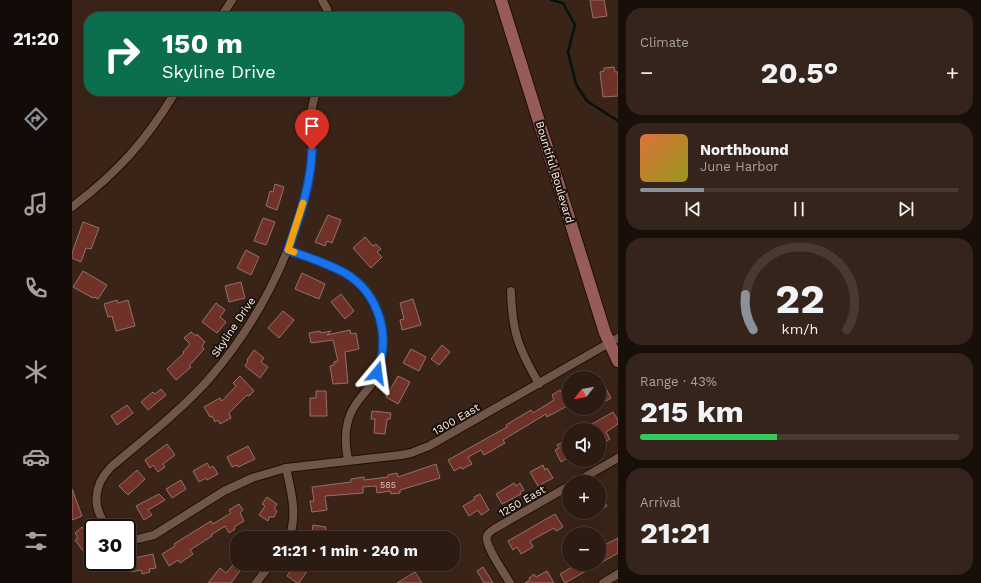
<!DOCTYPE html>
<meta charset="utf-8">
<style>
:root{--surface:#2c1b12;--page:#34241b;--text:#f1f3f6;--muted:#a6a19f;--line:#483932;--accent:#8c9099}
body{margin:0;font-family:"Work Sans",sans-serif;background:var(--page);color:var(--text);height:100vh;display:flex;flex-direction:column;font-size:15px;white-space:nowrap}
*{box-sizing:border-box;margin:0}
p{font-size:13px;color:var(--muted)}
.icon{flex:none;width:22px;height:22px;fill:none;stroke:currentColor;stroke-width:2;stroke-linecap:round;stroke-linejoin:round}
.map{position:relative;flex:1;overflow:hidden}
.side{display:flex;flex-direction:column;gap:8px;padding:8px;background:#180f0a;width:363px}
.side>*{flex:none}
.banner{position:absolute;left:12px;top:12px;width:380px;height:84px;border-radius:16px;box-shadow:0 4px 16px #0002,0 0 0 1px var(--line);background:#0b6e4f;color:#fff;overflow:hidden}
.needle{width:26px;rotate:239deg}
.controls{position:absolute;left:490px;top:371px;display:grid;gap:8px}
.controls a{display:grid;place-items:center;width:44px;height:44px;border-radius:50%;background:var(--surface);box-shadow:0 4px 16px #0002,0 0 0 1px var(--line);font-size:20px}
.speed{position:absolute;left:12px;top:519px;display:flex;gap:8px;font-size:20px;font-weight:700;text-align:center}
.speed>*{display:grid;place-content:center;width:52px;height:52px;border-radius:50%;background:var(--surface);box-shadow:0 4px 16px #0002,0 0 0 1px var(--line);line-height:1}
.speed .limit{border:2px solid #111;border-radius:6px;background:#fff;color:#111}
.pin{position:absolute;display:grid;place-items:center;width:34px;height:34px;color:#fff;margin:-41px -17px;border-radius:50% 50% 50% 0;rotate:-45deg;box-shadow:0 0 4px #0007}
.pin .icon{rotate:45deg}
.me{position:absolute;width:44px;margin:-22px;rotate:16deg;stroke-linejoin:round;filter:drop-shadow(0 0 3px #0008)}
.turn{display:flex;align-items:center;gap:14px;height:84px;padding:0 12px;font-size:18px}
.turn .icon{width:52px;height:52px;stroke-width:2.5}
.turn b{display:block;font-size:28px;line-height:34px}
.big{font-size:30px;font-weight:700;line-height:1.1}
.side .card{flex:1;display:flex;flex-direction:column;justify-content:center;gap:6px;min-width:0;padding:0 14px;border-radius:16px;background:var(--page)}
.side .dial{align-items:center;gap:0}
.dial svg{height:104px;overflow:visible;fill:none;stroke:var(--line);stroke-width:7;stroke-linecap:round;text-anchor:middle}
.dial text{fill:var(--text);stroke:none}
.song{display:flex;align-items:center;gap:12px}
.cover{width:48px;height:48px;border-radius:6px;background:linear-gradient(135deg,hsl(20 70% 55%),hsl(60 70% 35%))}
.played{height:4px;border-radius:2px;background:linear-gradient(90deg,var(--accent) 20%,var(--line) 20%)}
.keys{display:flex;justify-content:space-around;direction:ltr}
.heat{display:flex;justify-content:space-between;align-items:center;font-size:22px;direction:ltr}
.charge{height:6px;border-radius:3px;background:linear-gradient(90deg,#34c759 43%,var(--line) 0)}
.trip{position:absolute;left:158px;top:531px;width:230px;height:40px;border-radius:16px;background:var(--surface);box-shadow:0 4px 16px #0002,0 0 0 1px var(--line);font-weight:700;line-height:40px;text-align:center}
main{display:flex;flex:1;min-height:0}
.tabs{display:flex;flex-direction:column;width:72px;justify-content:space-around;align-items:center;background:#120b07;color:var(--muted)}
.tabs .icon{width:28px;height:28px}
.tabs .current{color:var(--accent)}
.tabs b{font-size:18px;color:var(--text)}
.map>svg:first-child{display:block}
</style>
<main>
<nav class="tabs">
<b>21:20</b>
<svg class="icon current" aria-label="directions" viewBox="0 0 24 24"><path d="M12 3l9 9-9 9-9-9zM9 14v-3h6M13 9l2 2-2 2"/></svg>
<svg class="icon" aria-label="music" viewBox="0 0 24 24"><path d="M9 18V5l10-2v13"/><circle cx="6" cy="18" r="3"/><circle cx="16" cy="16" r="3"/></svg>
<svg class="icon" aria-label="phone" viewBox="0 0 24 24"><path d="M5 4h4l2 5-3 2q2 4 5 5l2-3 5 2v4C11 20 4 13 5 4z"/></svg>
<svg class="icon" aria-label="climate" viewBox="0 0 24 24"><path d="M12 3v18M4 7l16 10M4 17L20 7"/></svg>
<svg class="icon" aria-label="car" viewBox="0 0 24 24"><path d="M5 17H2v-5l4-1 3-4h7l3 4 3 1v5h-3M9 17h6M6 11h13"/><circle cx="7" cy="17" r="2"/><circle cx="17" cy="17" r="2"/></svg>
<svg class="icon" aria-label="filters" viewBox="0 0 24 24"><path d="M4 7h16M4 17h16"/><circle cx="9" cy="7" r="2"/><circle cx="15" cy="17" r="2"/></svg>
</nav>
<div class="map">
<svg width="546" height="583" viewBox="0 0 546 583">
<rect width="100%" height="100%" fill="#3a2418"/>
<g fill="none" stroke-linecap="round" stroke-linejoin="round">
<!-- stream -->
<polyline stroke="#061112" stroke-width="2.5" points="479,0 491,3 503,25 496,52 504,84 515,101 546,121"/>
</g>
<!-- building -->
<g fill="#703228" stroke="#91726c">
<polygon points="518,0 532,0 535,16 521,18"/>
<polygon points="542,67 543,72 546,72 546,96 531,97 528,72 532,71 532,68"/>
<polygon points="203,184 212,187 205,210 194,206 198,191 201,192"/>
<polygon points="256,215 269,220 260,243 255,241 253,246 243,242"/>
<polygon points="191,218 203,222 194,245 182,241"/>
<polygon points="11,222 27,228 19,249 14,248 9,262 0,258 0,253"/>
<polygon points="293,237 301,246 304,244 309,249 305,252 310,257 299,268 281,248"/>
<polygon points="174,250 187,257 179,275 165,268"/>
<polygon points="11,271 35,285 26,299 22,297 21,298 1,287"/>
<polygon points="230,273 253,284 247,299 223,289"/>
<polygon points="169,282 173,298 157,302 153,286"/>
<polygon points="269,294 282,311 273,319 259,302"/>
<polygon points="341,299 349,325 330,330 328,320 332,319 328,303"/>
<polygon points="45,300 46,303 56,300 63,326 44,331 40,316 36,317 32,304"/>
<polygon points="144,303 153,310 148,317 154,322 145,333 130,322"/>
<polygon points="211,311 222,320 207,338 196,328"/>
<polygon points="278,330 279,334 284,333 287,349 273,352 276,383 261,384 258,366 262,365 262,362 266,361 261,340 239,343 237,333 248,331 249,333 259,331 255,335"/>
<polygon points="119,332 124,336 125,334 133,342 130,346 132,349 117,366 119,367 104,380 95,369 112,353 111,352 118,344 112,338"/>
<polygon points="370,345 378,352 367,365 359,359"/>
<polygon points="339,349 354,357 347,371 331,363"/>
<polygon points="182,350 192,358 189,362 196,367 188,378 173,366 176,361 175,360"/>
<polygon points="168,376 182,391 177,396 175,395 157,413 159,418 148,424 146,420 143,422 140,416 138,417 132,407 148,398 150,401 164,386 161,383"/>
<polygon points="326,376 338,382 326,404 314,397"/>
<polygon points="527,376 539,398 527,405"/>
<polygon points="89,389 94,395 76,410 69,402 81,392 83,394"/>
<polygon points="488,390 497,405 475,417 474,414 431,440 433,443 412,455 409,450 396,457 400,464 390,469 389,467 382,471 376,460 435,427 434,425 459,410 461,413 482,400 480,395"/>
<polygon points="244,391 254,391 255,416 238,416 238,398 244,398"/>
<polygon points="55,405 61,413 45,425 39,416"/>
<polygon points="300,411 319,413 318,419 315,419 313,434 302,433 303,419 299,419"/>
<polygon points="541,412 546,420 546,424 534,432 538,439 527,446 527,430 524,430 520,424"/>
<polygon points="497,439 497,457 489,462 483,450 487,448 485,445"/>
<polygon points="95,444 103,455 91,464 93,467 86,472 81,465 78,468 73,460"/>
<polygon points="176,446 183,459 166,467 165,465 160,467 155,457"/>
<polygon points="135,463 138,468 141,466 146,474 135,480 134,478 127,482 121,471"/>
<polygon points="364,464 368,478 328,490 328,493 319,494 318,491 305,493 304,486 291,487 291,493 253,496 255,510 240,512 238,501 242,501 240,487 279,482 279,479 292,477 292,480 316,477 316,475 325,473 326,477"/>
<polygon points="471,465 473,470 475,468 481,478 466,486 458,472"/>
<polygon points="65,470 73,479 56,495 47,486"/>
<polygon points="109,480 114,489 100,498 94,489"/>
<polygon points="442,483 444,486 448,483 452,490 448,492 449,494 430,504 424,494"/>
<polygon points="0,489 10,516 0,520"/>
<polygon points="527,491 535,506 527,511"/>
<polygon points="87,494 93,500 76,510 80,515 72,520 64,506"/>
<polygon points="408,494 417,510 409,515 406,510 397,516 391,506 403,499 402,497"/>
<polygon points="195,497 205,504 202,509 205,511 202,517 197,517 196,521 187,515 193,506 190,504"/>
<polygon points="167,504 171,510 168,513 172,521 162,527 163,529 157,533 153,526 139,535 140,536 118,550 121,554 108,563 106,560 97,566 90,554 103,546 102,544 139,521 141,524 159,513 157,510"/>
<polygon points="483,514 491,527 484,531 482,528 458,541 461,547 449,554 445,547 441,550 436,541"/>
<polygon points="241,525 254,527 252,538 239,538"/>
<polygon points="10,527 17,537 21,534 21,553 16,547 11,551 3,540 6,538 3,533"/>
<polygon points="546,538 546,553 527,564 527,548"/>
<polygon points="81,554 84,568 77,569 78,572 70,574 69,570 59,572 57,559"/>
<polygon points="162,564 173,564 159,583 136,583 148,568 154,573"/>
<polygon points="227,564 240,564 227,583 225,583 215,576 221,567 223,569"/>
<polygon points="498,564 526,564 493,583 488,574 500,567"/>
<polygon points="411,567 421,583 412,583 405,571"/>
<polygon points="475,571 482,583 453,583 458,580 457,578 462,574 464,577"/>
<polygon points="343,572 350,583 325,583"/>
</g>
<g fill="none" stroke-linecap="round" stroke-linejoin="round">
<!-- minor casing -->
<g stroke="#210d03" stroke-width="10">
<g id="minor">
<polyline points="250,0 255,9 257,17"/>
<polyline points="149,17 160,0"/>
<path d="M0,207C46,172 74,141 104,91"/>
<path d="M216,250C235,257 257,263 275,274C309,297 321,343 302,380C297,389 289,396 284,404C272,421 272,440 276,460"/>
<path d="M439,291C440,333 447,349 467,384"/>
<path d="M214,468C219,491 226,514 217,538"/>
<polyline points="504,482 546,458"/>
<path d="M37,528C19,509 21,485 39,467C72,439 107,412 136,380C184,325 219,258 235,187C237,175 240,163 240,151C240,140 237,129 238,118C239,109 242,100 244,91"/>
<polyline points="55,538 66,539 82,535 152,491 180,478 214,468 329,455 339,453 357,446 546,338"/>
<polyline points="184,583 199,564"/>
<path d="M438,583C433,574 412,545 415,536C416,533 419,531 422,529L497,486"/>
<polyline points="531,583 546,574"/>
</g>
</g>
<!-- secondary casing -->
<g stroke="#210d03" stroke-width="14">
<polyline id="secondary" points="429,0 533,333 546,361"/>
</g>
<!-- minor -->
<use href="#minor" stroke="#6f5648" stroke-width="8"/>
<!-- secondary -->
<use href="#secondary" stroke="#975b58" stroke-width="12"/>
</g>
<g fill="none" stroke-linecap="round" stroke-linejoin="round">
<!-- route casing -->
<g stroke="#114b97" stroke-width="10">
<path id="route" d="M240,150C239,185 227,218 216,250C235,257 255,263 273,273C308,294 319,337 305,373"/>
</g>
<!-- route -->
<use href="#route" stroke="#1a73e8" stroke-width="7"/>
<!-- slow -->
<polyline stroke="#f59e0b" stroke-width="7" points="222,252 216,250 231,203"/>
</g>
<g text-anchor="middle" stroke-width="4" stroke-linejoin="round" paint-order="stroke">
<!-- number labels -->
<g font-size="9" fill="#dac1ba">
<text x="316" y="488">585</text>
</g>
<!-- street labels -->
<g font-size="11" fill="#fef1ea" stroke="#1a100b">
<text transform="translate(483 172) rotate(73)" y="4">Bountiful Boulevard</text>
<text transform="translate(161 327) rotate(-56)" y="4">Skyline Drive</text>
<text transform="translate(384 419) rotate(-30)" y="4">1300 East</text>
<text transform="translate(450 501) rotate(-30)" y="4">1250 East</text>
</g>
</g>
</svg>
<div class="controls">
<a><svg class="needle" viewBox="-14 -14 28 28"><path d="M0-13l5 13h-10z" fill="#e53935"/><path d="M0 13l5-13h-10z" fill="#a6a19f"/></svg></a>
<a><svg class="icon" aria-label="sound" viewBox="0 0 24 24"><path d="M4 9h4l5-4v14l-5-4H4zM17 9q2 3 0 6"/></svg></a>
<a>+</a>
<a>−</a>
</div>
<div class="speed"><div class="limit">30</div></div>
<div class="pin" style="left:240px;top:150px;background:#d93025"><svg class="icon" aria-label="arrive" viewBox="0 0 24 24"><path d="M6 21V4h12l-3 4 3 4H6"/></svg></div>
<svg class="me" style="left:305px;top:373px" viewBox="-20 -20 40 40"><path d="M0-17L14 15 0 8-14 15z" fill="#1a73e8" stroke="#fff" stroke-width="4"/></svg>
<div class="trip">21:21 · 1 min · 240 m</div>
<div class="banner">
<div class="turn"><svg class="icon" aria-label="right" viewBox="0 0 24 24"><path d="M7 20v-9h11M14 6l5 5-5 5"/></svg><div><b>150 m</b>Skyline Drive</div></div>
</div>
</div>
<section class="side">
<div class="card"><p>Climate</p>
<div class="heat"><a>−</a><b class="big">20.5°</b><a>+</a></div>
</div>
<div class="card">
<div class="song"><i class="cover"></i><div><b>Northbound</b><p>June Harbor</p></div></div>
<div class="played"></div>
<div class="keys"><svg class="icon" aria-label="previous" viewBox="0 0 24 24"><path d="M18 5L8 12l10 7zM5 5v14"/></svg><svg class="icon" aria-label="pause" viewBox="0 0 24 24"><path d="M8 5v14M16 5v14"/></svg><svg class="icon" aria-label="next" viewBox="0 0 24 24"><path d="M6 5l10 7-10 7zM19 5v14"/></svg></div>
</div>
<div class="card dial"><svg viewBox="0 0 100 80">
<path d="M14 69A42 42 0 1 1 86 69"/>
<path d="M14 69A42 42 0 0 1 8 42" stroke="#8c9099"/>
<text x="50" y="56" font-size="32" font-weight="700">22</text>
<text x="50" y="72" font-size="11">km/h</text>
</svg></div>
<div class="card"><p>Range · 43%</p><b class="big">215 km</b><div class="charge"></div></div>
<div class="card"><p>Arrival</p><b class="big">21:21</b></div>
</section>
</main>
